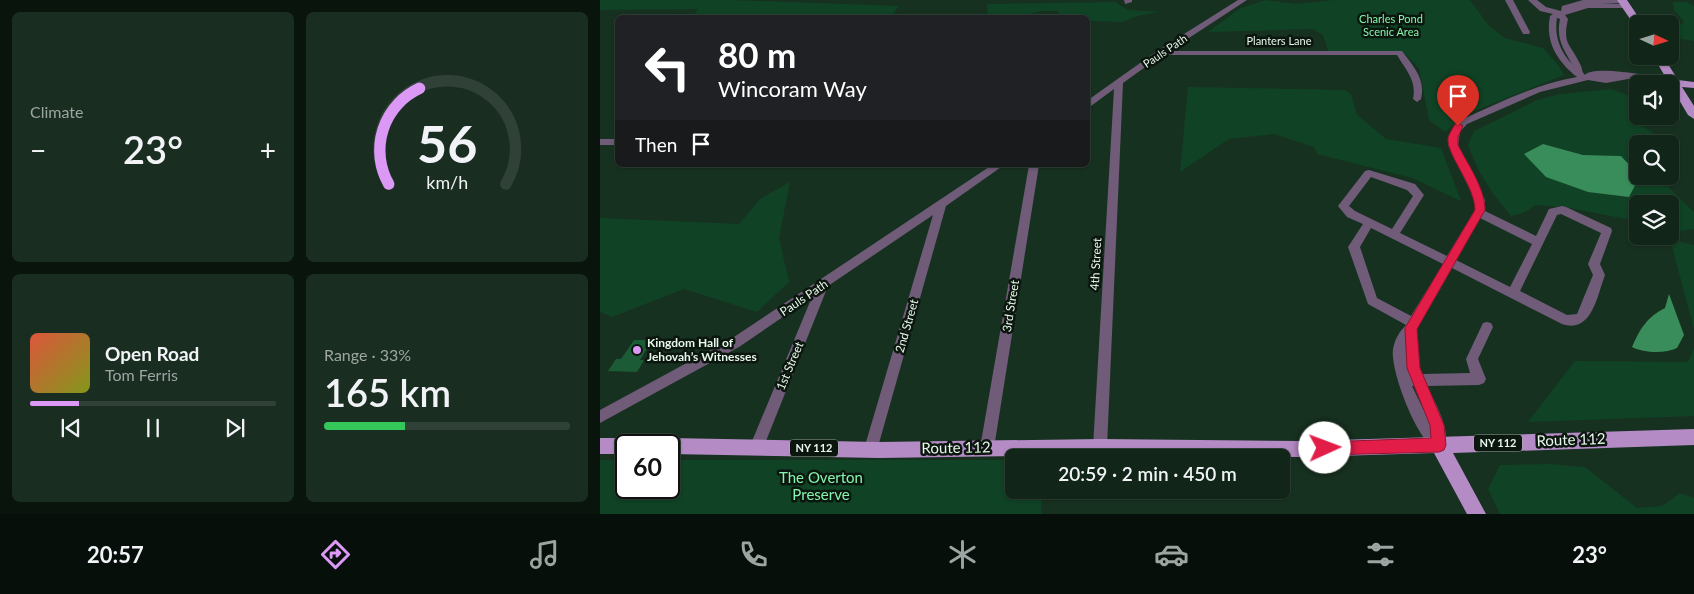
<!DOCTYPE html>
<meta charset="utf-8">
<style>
:root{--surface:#112518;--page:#1a2d21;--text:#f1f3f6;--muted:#9ca5a2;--line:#304237;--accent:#db99f5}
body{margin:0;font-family:Lato,sans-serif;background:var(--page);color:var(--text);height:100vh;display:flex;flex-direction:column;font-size:19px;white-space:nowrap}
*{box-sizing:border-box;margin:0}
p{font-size:16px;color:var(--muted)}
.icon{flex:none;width:28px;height:28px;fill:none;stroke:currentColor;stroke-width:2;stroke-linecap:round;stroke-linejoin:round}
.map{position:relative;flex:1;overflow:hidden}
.sheet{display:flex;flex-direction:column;gap:12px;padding:12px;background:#09140d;width:600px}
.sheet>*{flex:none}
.guide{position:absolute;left:15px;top:15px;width:475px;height:152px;border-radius:8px;box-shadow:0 1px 4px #0004,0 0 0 1px var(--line);background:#202124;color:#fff;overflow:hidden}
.needle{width:32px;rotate:94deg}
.buttons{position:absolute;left:1029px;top:15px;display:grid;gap:10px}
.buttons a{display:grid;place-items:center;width:50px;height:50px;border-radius:8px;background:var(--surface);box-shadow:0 1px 4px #0004,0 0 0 1px var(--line);font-size:25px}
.speed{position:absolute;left:15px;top:434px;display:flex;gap:10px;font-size:25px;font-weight:700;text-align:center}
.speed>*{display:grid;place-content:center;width:65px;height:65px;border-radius:50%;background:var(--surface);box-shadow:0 1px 4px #0004,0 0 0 1px var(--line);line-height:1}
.speed .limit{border:2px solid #111;border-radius:8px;background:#fff;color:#111}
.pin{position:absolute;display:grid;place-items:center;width:42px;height:42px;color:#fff;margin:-51px -21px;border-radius:50% 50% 50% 0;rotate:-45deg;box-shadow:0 0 5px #0007}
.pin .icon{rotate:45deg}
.me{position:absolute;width:55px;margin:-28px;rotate:88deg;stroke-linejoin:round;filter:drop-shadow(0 0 4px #0008)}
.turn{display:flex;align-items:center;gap:18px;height:105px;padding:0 20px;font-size:22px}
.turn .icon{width:65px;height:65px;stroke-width:2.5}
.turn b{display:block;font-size:35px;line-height:42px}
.then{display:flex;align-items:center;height:48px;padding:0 20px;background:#0003;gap:10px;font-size:19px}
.big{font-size:38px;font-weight:600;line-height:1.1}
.sheet .tile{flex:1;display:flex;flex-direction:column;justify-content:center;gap:8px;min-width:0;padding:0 18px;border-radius:8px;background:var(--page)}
.sheet .dial{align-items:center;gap:0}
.dial svg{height:130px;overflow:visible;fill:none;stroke:var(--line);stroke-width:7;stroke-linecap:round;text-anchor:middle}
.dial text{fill:var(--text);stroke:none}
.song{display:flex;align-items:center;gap:15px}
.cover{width:60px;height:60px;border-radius:8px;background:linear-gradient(135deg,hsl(10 70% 55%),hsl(70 70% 35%))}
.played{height:5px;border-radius:2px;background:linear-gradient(90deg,var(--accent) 20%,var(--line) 20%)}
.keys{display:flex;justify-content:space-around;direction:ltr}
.heat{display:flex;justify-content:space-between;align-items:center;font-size:28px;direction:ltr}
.charge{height:8px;border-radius:4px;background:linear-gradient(90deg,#34c759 33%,var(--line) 0)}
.sheet .tiles{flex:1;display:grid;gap:12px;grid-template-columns:repeat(2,1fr)}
.trip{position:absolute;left:405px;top:449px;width:285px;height:50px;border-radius:8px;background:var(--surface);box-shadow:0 1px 4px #0004,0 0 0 1px var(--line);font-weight:600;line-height:50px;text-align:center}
.dock{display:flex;height:80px;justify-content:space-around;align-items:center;background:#070f0a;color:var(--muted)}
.dock .icon{width:35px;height:35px}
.dock .current{color:var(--accent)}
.dock b{font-size:22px;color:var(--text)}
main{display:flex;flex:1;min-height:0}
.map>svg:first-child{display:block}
</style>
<main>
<section class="sheet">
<div class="tiles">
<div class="tile"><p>Climate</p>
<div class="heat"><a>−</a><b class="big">23°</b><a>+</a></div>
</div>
<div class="tile dial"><svg viewBox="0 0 100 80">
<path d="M14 69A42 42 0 1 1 86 69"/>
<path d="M14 69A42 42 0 0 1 33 10" stroke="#db99f5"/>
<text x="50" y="56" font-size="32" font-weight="700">56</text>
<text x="50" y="72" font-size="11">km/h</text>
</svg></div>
<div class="tile">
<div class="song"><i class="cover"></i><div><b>Open Road</b><p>Tom Ferris</p></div></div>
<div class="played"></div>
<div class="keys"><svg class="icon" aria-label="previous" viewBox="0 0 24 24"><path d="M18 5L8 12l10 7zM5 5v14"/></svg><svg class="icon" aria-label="pause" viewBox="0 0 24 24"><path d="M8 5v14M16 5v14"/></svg><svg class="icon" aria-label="next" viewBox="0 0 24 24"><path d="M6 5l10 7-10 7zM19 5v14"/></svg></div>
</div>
<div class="tile"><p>Range · 33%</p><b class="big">165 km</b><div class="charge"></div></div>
</div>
</section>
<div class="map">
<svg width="1094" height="514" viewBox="0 0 1094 514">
<rect width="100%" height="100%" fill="#173120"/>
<!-- green -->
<g fill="#104225">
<polygon points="0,0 131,0 299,6 291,17 91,18 98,9 0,10"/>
<polygon points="665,0 696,4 733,0 870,0 889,26 905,38 943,48 958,65 964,75 867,114 845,132 829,120 819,68 805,54 798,51 728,51 723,35 713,29 608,32 639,9"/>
<polygon points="515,2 528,10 559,12 537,16 522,22 488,21 488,18 470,17 462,16 457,11 440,11 428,15 388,18 387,4"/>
<polygon points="1073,2 1087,2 1094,6 1094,41 1070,37 1070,30 1084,22 1074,10"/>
<polygon points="588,87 745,90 751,94 757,115 786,139 841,148 861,201 812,178 717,154 714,147 674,134 629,139 580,172"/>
<path d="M1011,89L1027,95L1036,105L1032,119L1066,142L1037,140V173L1021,156L983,155L943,144L1028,197L1040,176H1057L1094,212V229L1081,231L1070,228V204H1038L1037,221L964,207L936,205L923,213L911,216C891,192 879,175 868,145L874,131L937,100L960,94Z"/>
<polygon points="190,182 179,238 189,282 157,312 84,289 12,317 0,312 0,218 139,224 160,199"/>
<polygon points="1070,239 1094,245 1094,329"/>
<polygon points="1094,348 1094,416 928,422 975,361 1088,362"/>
<polygon points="0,460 26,460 26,488 69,488 69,460 414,460 414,490 442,490 441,512 443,514 0,514"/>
<polygon points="948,464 985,467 1037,508 1062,506 1080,493 1094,498 1094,514 900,514 888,489 900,465"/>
</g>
<!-- water -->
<g fill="#398d5a">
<polygon points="943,144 983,155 1021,156 1037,173 1038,176 1040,176 1029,197 988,192 946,177 924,154"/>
<path d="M1069,294L1084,335L1077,348C1065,354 1044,353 1032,347C1040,329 1047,317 1065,308Z"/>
</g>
<!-- building -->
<polygon fill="#1b5c37" points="34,340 52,340 40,360 44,360 37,372 8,371 16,359 21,359"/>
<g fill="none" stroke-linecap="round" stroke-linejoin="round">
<!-- minor -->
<g fill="#705b78" fill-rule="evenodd">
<polygon points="524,0 532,0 532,2 525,4"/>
<path d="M638,0H647L569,51H802C813,66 826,79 821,99L817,102L813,99C817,81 806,70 797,55H562L523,83L507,447L505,452L500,454L495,452L493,447L514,89L491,106L488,107V100L557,51Z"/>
<polygon points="905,0 913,0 930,32 929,34 923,34"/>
<path d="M928,0H937L946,7L961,11L962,6L983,0H1026V3H1023L1002,4H1029V8H988L965,15L968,19C962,45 971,44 980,64C983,69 981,71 985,75C994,64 1060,78 1076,80L1080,83L1076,86L1028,79L1006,83L988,80L940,92L867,124L860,132L858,145L885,200V211L936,236L949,209L962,206L966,207L1011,228L1012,231L1000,264L1005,275C997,296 992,334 962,324L852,268L817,329L819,368L822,374L870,373L866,359L883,323L887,322L891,323L893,327L878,359L886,379L884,383L879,385L827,386C835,403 852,430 844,450L839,452C818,444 790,371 793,349C795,339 799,332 806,325L768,304L748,247L763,224L747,217L738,206L765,171L769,170L815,184L824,195L800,233L847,256L875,210V200L848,145C849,134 853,127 861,120C899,103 936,84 977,77C957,61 945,42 950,16L953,14L940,11ZM957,18L960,19C956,39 963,48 972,64C960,51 954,36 957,18ZM771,177L807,190L813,196L792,229L755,211L749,206ZM961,214L1001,233L988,264L993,275L977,314L967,315L920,291L957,215ZM880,218L932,244L910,287L856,260ZM771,228L843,264L811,316L777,298L760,247ZM812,386H814L824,411Z"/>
<rect x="0" y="139" width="18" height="6"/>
<polygon points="392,165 404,165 346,206 276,454 271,456 266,454 264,449 333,215 228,286 162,451 157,453 152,451 150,446 212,297 139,347 0,423 0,410 131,339"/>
<polygon points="429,165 439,165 394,448 392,453 387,455 382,453 380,448"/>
</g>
<!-- major -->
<g fill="#b58bc6" fill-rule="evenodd">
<polygon points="1017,0 1027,0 1043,24 1035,26"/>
<polygon points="1053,56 1063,56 1078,80 1094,82 1094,88 1082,87 1094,106 1094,119 1088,115"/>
<polygon points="1094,429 1094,445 853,453 886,514 867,514 834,453 703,457 500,455 279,458 69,454 69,445 61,445 63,440 69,438 279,442 500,439 703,441"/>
<polygon points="0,438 26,438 32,440 34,445 26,445 26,454 0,454"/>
</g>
</g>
<!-- route -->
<path fill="#e11d48" stroke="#92132f" d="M858,123L863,126L858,137V145C868,165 885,188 885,210L817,329L820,368L844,425L846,445L844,450L839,452L725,455L720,453L718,448L720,444L725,442L831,438L830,425L807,368L805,328L875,210C875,186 846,154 848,138C849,134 853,128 855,124Z"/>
<!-- markers -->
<circle fill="#db99f5" stroke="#0b160e" stroke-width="2" cx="37" cy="350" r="5"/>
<g text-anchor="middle" stroke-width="5" stroke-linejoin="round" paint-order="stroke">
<!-- far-park labels -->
<g font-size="11" fill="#85f4ac" stroke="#0b160e">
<text x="791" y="23">Charles Pond<tspan x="791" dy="13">Scenic Area</tspan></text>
</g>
<!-- far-street labels -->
<g font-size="11" fill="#e7f7eb" stroke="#0b160e">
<text x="679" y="45">Planters Lane</text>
<text transform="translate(565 51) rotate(-34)" y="4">Pauls Path</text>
</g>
<!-- shield labels -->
<g fill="#0b160e" stroke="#a5b4a9" stroke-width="1">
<rect x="874" y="434.5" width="48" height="17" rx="4"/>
<rect x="190" y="439.5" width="48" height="17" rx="4"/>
</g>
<g font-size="11" font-weight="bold" fill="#e7f7eb">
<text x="898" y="447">NY 112</text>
<text x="214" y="452">NY 112</text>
</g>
<!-- street labels -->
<g font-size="12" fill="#e7f7eb" stroke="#0b160e">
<text transform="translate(496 264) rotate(-87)" y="4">4th Street</text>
<text transform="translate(204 298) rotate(-34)" y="4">Pauls Path</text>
<text transform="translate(411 306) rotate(-81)" y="4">3rd Street</text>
<text transform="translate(307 326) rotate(-74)" y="4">2nd Street</text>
<text transform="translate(190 366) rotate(-67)" y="4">1st Street</text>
</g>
<!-- poi labels -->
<g font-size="12" font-weight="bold" fill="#e7f7eb" stroke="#0b160e" text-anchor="start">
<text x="47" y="347">Kingdom Hall of<tspan x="47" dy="14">Jehovah’s Witnesses</tspan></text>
</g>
<!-- near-street labels -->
<g font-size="15" fill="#e7f7eb" stroke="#0b160e">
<text transform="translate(971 440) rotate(-2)" y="5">Route 112</text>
<text transform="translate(356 448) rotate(-1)" y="5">Route 112</text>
</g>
<!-- near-park labels -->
<g font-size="15" fill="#85f4ac" stroke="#0b160e">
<text x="221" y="483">The Overton<tspan x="221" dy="17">Preserve</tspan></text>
</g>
</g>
</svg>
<div class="buttons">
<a><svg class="needle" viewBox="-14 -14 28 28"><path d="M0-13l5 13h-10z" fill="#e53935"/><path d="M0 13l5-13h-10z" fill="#9ca5a2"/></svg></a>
<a><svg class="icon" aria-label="sound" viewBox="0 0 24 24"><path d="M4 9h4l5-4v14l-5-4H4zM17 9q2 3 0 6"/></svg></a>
<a><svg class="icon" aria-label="search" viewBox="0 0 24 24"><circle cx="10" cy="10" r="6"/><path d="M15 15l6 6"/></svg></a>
<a><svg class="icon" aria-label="layers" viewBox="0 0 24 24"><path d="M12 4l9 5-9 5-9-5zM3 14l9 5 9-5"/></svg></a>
</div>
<div class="speed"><div class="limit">60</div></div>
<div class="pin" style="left:858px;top:126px;background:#d93025"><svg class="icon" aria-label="arrive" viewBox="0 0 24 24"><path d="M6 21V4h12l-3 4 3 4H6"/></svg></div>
<svg class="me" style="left:725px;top:448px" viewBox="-20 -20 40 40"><circle r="19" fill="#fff"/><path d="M0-13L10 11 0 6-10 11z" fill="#e11d48"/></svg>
<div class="trip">20:59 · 2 min · 450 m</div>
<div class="guide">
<div class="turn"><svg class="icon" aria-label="left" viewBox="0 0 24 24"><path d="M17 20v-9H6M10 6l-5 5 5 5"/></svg><div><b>80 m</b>Wincoram Way</div></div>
<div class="then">Then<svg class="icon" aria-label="arrive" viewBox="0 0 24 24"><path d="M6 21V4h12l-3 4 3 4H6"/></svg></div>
</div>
</div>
</main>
<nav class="dock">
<b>20:57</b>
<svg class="icon current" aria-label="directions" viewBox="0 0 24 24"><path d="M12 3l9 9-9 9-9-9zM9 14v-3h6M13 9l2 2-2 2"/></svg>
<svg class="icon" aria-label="music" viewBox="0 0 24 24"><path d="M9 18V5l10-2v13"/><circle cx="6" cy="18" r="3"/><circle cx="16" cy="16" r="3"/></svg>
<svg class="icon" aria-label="phone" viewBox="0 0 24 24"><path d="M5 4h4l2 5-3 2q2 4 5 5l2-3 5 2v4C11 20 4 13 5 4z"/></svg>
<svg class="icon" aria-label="climate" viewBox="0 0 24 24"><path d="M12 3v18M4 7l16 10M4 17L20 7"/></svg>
<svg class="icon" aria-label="car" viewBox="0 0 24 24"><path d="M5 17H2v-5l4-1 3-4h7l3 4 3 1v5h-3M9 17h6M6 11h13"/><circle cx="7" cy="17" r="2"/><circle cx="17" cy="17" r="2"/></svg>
<svg class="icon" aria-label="filters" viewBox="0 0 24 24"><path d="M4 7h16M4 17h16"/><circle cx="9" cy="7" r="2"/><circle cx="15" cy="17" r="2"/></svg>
<b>23°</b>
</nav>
